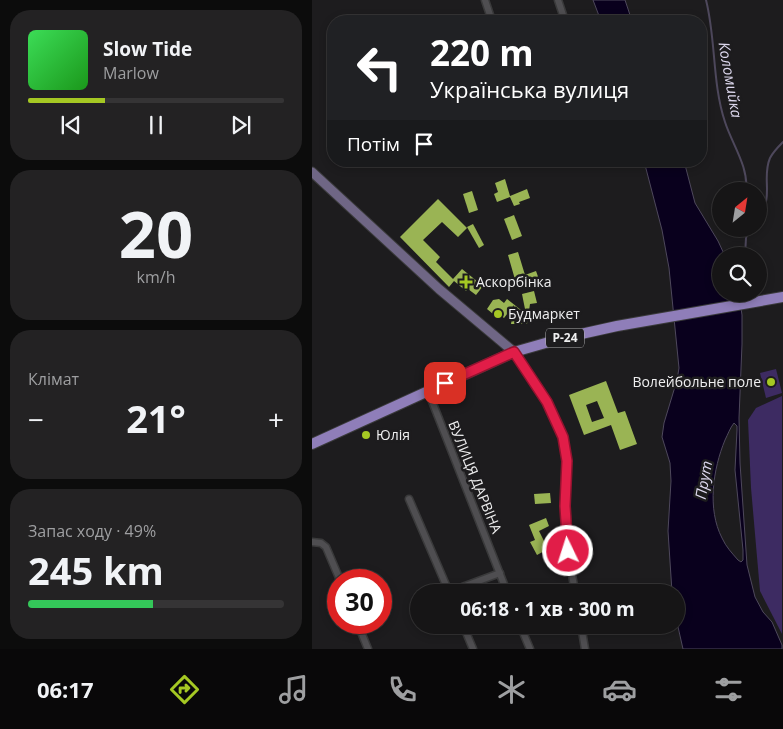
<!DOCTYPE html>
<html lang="uk">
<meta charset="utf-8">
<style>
:root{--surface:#161516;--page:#232223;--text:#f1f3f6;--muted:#9e9fa1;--line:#353435;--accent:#a5c823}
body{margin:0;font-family:"Open Sans",sans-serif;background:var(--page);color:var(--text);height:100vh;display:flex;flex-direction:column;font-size:19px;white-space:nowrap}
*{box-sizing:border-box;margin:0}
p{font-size:16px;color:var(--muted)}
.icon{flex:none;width:28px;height:28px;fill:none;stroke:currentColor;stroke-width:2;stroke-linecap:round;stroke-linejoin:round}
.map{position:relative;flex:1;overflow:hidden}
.sheet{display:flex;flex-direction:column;gap:10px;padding:10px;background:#0c0c0c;width:312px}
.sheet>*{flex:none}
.banner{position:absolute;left:15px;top:15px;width:380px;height:152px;border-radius:20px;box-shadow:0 2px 8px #0003,0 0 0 1px var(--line);background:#202124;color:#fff;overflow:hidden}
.needle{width:32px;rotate:30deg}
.fabs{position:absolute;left:400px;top:182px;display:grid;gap:10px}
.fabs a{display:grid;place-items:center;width:55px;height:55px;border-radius:50%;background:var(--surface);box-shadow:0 2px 8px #0003,0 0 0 1px var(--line);font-size:25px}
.speed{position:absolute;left:15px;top:569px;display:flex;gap:10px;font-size:25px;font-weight:700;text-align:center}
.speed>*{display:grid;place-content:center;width:65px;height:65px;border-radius:50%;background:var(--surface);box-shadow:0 2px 8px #0003,0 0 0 1px var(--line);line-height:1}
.speed .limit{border:8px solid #d22;background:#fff;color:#111}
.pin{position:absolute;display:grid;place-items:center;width:42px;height:42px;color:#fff;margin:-21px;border-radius:10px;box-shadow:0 2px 8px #0006}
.me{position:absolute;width:55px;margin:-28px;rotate:356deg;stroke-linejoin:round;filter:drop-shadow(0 0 4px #0008)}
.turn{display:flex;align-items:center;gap:18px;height:105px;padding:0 20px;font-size:22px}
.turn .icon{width:65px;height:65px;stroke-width:2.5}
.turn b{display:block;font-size:35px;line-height:42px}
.then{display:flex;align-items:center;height:48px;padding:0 20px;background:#0003;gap:10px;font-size:19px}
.big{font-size:38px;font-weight:700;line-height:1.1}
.sheet .widget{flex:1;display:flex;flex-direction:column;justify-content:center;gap:8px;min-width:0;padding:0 18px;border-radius:20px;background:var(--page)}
.sheet .dial{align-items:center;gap:0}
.dial b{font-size:65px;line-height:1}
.song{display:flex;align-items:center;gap:15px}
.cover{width:60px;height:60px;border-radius:8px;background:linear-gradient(135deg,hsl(130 70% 55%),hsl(120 70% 35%))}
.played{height:5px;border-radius:2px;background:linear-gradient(90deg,var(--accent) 30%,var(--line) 30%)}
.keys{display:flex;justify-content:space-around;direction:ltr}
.heat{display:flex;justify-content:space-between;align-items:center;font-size:28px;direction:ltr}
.charge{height:8px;border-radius:4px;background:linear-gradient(90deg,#34c759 49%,var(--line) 0)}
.trip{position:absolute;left:98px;top:584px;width:275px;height:50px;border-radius:25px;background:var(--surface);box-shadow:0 2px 8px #0003,0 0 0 1px var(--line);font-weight:700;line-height:50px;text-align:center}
.tabs{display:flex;height:80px;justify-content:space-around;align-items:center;background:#090809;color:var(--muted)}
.tabs .icon{width:35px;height:35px}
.tabs .on{color:var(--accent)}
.tabs b{font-size:22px;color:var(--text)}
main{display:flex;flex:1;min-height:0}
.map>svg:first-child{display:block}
</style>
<main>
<section class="sheet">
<div class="widget">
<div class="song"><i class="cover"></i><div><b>Slow Tide</b><p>Marlow</p></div></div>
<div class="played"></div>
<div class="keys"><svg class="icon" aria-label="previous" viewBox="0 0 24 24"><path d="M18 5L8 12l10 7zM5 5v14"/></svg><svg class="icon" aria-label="pause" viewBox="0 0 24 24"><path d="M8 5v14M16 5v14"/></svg><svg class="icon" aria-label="next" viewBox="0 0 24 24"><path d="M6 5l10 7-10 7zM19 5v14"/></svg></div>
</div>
<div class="widget dial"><b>20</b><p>km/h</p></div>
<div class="widget"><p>Клімат</p>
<div class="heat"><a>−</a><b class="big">21°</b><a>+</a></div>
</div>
<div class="widget"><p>Запас ходу · 49%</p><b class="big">245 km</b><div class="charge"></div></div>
</section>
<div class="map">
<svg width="471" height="649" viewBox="0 0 471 649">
<rect width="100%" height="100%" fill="#1d1c1e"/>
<!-- green -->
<g fill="#3d2b62">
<polygon points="464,369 470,393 454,398 448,373"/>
<polygon points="470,396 470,634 448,591 439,488 436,420 444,408"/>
</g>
<!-- water -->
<g fill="#09001d" stroke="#4e485c" fill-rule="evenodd">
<polygon points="281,0 313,0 320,21 289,21"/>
<path d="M332,161H372L383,203L406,241L413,256H409V294H427L430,315V344L427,418L428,463L435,565L443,597L451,612L460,622L470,645V649H371L364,618V592H360L356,531L359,481L358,463L350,437L352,423L365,380L367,368L357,268L350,230ZM422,423L425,426V430L423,470L431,550V560L429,562L426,560C420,553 414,547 410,538C395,509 401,469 413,440C416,434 418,428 422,423Z"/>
</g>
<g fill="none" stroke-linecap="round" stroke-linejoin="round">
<!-- stream -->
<g stroke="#4e485c" stroke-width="2">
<path d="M394,0C404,39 400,83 413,122C420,144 437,167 434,191"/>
<path d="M446,218C463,196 449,179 458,158C461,152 466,147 471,142"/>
<polyline points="433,256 434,238 437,229"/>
</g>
</g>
<!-- building -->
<g fill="#9ab454" fill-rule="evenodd">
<polygon points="193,179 198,196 215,189 218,198 207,202 208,204 202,206 198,197 185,202 182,194 186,192 183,183"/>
<polygon points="160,191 166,210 157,213 151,194"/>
<polygon points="126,199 155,228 146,237 130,222 111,240 128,257 124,262 141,279 150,269 171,286 164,295 156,289 154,291 142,281 137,287 88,237"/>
<polygon points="202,215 210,236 200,240 192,219"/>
<polygon points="161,224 172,245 167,248 155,227"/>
<polygon points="206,252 213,275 224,271 229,285 218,288 216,280 204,283 196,255"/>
<polygon points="222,291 225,303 218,304 215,324 199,324 202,305 192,318 188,315 186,318 175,309 181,300 187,299 192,303 195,299 214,314 210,294"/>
<path d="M294,381L306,413L313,411L325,444L308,450L299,425L272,435L257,395ZM285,401L292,418L280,422L274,405Z"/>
<polygon points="238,493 239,503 223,504 222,494"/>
<polygon points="234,518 237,526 227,531 236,549 225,555 218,542 223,540 217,525"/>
</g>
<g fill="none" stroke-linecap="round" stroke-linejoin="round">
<!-- street casing -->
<g stroke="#3a3a3b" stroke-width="9">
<g id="street">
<polyline points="173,0 180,21"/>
<polyline points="246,0 253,21"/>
<path d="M202,352C220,379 239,405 250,436C258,459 252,484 253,508C254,537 258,564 263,592"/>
<polyline points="116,391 195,592"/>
<polyline points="97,499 137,592 188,573"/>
<polyline points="0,542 9,543 14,547 28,580"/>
<polyline points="45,622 56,649"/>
<polyline points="151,625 161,649"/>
<polyline points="208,625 218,649"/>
<polyline points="269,625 273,649"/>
</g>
</g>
<!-- secondary casing -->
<g stroke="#3a3a3b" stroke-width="11">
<polyline id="secondary" points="0,172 127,289 202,352"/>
</g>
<!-- primary casing -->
<g stroke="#3a3a3b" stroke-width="12">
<polyline id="primary" points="0,444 202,352 251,338 305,326 471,297"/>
</g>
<!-- street -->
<use href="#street" stroke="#4f4e51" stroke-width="6"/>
<!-- secondary -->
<use href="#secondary" stroke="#6f6685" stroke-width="9"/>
<!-- primary -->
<use href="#primary" stroke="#8f7eb9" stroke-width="10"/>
</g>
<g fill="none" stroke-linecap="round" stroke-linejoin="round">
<!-- route casing -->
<g stroke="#92132f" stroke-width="12">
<polyline id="route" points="133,383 202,352 235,402 251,437 255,461 253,506 256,551"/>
</g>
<!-- route -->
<use href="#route" stroke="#e11d48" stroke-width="9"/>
</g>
<!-- markers -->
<g fill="#a5c823" stroke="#1d1c1e" stroke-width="2">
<path d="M151.5 274.5h5v5h5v5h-5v5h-5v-5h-5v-5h5z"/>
<circle cx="186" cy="314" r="5"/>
<circle cx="459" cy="382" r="5"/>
<circle cx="54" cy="435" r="5"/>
</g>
<g text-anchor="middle" stroke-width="5" stroke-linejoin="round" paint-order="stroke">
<!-- shield labels -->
<rect fill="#1d1c1e" stroke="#b0b0b1" stroke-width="1" x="234" y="328.5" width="38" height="19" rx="4"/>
<g font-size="12" font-weight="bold" fill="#efeff0">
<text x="253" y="342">Р-24</text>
</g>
<!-- poi labels -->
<g font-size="14" fill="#efeff0" stroke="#1d1c1e" text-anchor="start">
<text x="164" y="287">Аскорбінка</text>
<text x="196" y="319">Будмаркет</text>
<text x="449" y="387" text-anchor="end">Волейбольне поле</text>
<text x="64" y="440">Юлія</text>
</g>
<!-- street labels -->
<g font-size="14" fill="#efeff0" stroke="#1d1c1e">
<text transform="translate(163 477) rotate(68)" y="5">ВУЛИЦЯ ДАРВІНА</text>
</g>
<!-- water labels -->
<g font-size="15" font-style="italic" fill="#ded9ef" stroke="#1d1c1e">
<text transform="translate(418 80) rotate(80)" y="5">Коломийка</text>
<text transform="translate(392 480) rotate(-80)" y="5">Прут</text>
</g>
</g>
</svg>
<div class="fabs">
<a><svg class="needle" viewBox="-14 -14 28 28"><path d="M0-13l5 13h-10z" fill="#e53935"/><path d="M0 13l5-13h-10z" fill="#9e9fa1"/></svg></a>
<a><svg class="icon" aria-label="search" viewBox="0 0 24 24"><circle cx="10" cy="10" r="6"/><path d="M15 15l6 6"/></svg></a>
</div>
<div class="speed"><div class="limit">30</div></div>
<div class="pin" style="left:133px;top:383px;background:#d93025"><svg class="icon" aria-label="arrive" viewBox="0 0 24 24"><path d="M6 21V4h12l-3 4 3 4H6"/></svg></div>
<svg class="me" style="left:256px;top:551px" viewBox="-20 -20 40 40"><circle r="17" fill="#e11d48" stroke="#fff" stroke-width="3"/><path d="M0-11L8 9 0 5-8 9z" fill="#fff"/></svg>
<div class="trip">06:18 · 1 хв · 300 m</div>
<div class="banner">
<div class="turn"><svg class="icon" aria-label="left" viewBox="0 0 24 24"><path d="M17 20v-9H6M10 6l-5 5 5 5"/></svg><div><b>220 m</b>Українська вулиця</div></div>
<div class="then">Потім<svg class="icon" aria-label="arrive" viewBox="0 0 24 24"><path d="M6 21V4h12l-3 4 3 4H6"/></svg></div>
</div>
</div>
</main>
<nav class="tabs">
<b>06:17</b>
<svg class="icon on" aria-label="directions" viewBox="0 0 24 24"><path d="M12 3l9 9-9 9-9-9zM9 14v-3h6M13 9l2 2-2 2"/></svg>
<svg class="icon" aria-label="music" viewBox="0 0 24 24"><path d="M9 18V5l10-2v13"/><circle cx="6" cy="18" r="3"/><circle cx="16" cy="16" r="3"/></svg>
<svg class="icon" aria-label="phone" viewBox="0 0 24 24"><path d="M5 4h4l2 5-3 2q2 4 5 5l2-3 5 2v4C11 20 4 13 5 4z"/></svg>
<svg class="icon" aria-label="climate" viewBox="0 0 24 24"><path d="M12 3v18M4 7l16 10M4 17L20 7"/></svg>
<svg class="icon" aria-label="car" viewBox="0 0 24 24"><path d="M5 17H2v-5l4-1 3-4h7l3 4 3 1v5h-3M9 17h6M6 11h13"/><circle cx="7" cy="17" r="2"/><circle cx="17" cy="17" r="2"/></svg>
<svg class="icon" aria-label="filters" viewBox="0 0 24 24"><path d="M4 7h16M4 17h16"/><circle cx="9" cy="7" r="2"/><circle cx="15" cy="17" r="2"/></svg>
</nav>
